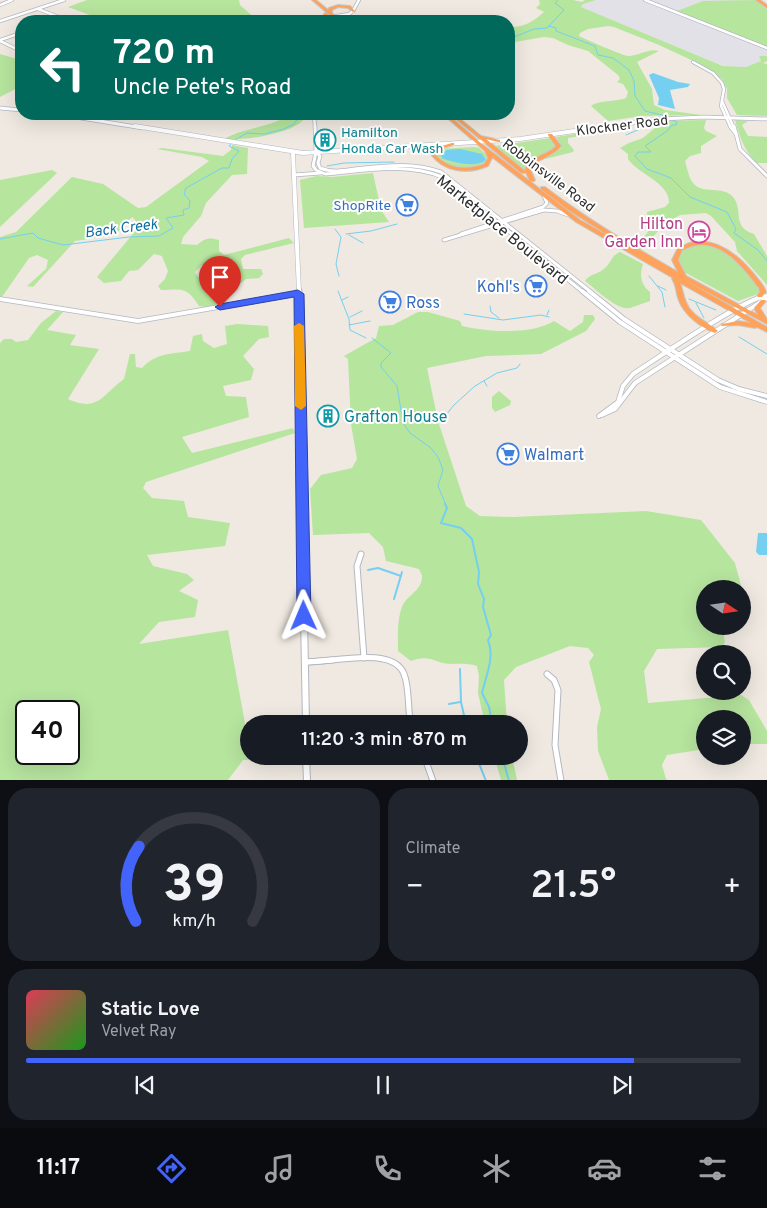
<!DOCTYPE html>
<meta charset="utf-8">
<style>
:root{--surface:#171b24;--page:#20242c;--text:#f1f3f6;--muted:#9ea1a6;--line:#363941;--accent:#4264fb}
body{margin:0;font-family:Overpass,sans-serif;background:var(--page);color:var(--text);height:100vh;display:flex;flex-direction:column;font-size:19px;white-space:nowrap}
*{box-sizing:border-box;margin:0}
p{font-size:16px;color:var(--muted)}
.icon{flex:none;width:28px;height:28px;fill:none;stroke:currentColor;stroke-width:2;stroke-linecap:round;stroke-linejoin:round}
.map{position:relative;height:780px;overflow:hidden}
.side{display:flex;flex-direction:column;gap:8px;padding:8px;background:#0d0f14;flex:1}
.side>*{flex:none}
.guide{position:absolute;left:15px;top:15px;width:500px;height:105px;border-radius:20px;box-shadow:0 5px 20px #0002;background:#00695c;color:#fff;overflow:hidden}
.needle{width:32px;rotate:103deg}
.tools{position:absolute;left:696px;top:580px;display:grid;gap:10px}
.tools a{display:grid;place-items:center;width:55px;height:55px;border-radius:50%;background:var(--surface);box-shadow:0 5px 20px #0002;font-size:25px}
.speed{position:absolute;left:15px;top:700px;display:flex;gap:10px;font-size:25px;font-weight:700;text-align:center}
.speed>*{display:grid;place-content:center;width:65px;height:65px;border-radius:50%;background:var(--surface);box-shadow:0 5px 20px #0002;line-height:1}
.speed .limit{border:2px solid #111;border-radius:8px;background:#fff;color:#111}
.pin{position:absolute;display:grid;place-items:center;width:42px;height:42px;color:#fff;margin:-51px -21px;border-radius:50% 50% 50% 0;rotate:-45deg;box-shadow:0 0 5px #0007}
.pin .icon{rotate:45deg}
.me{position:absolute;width:55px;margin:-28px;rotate:359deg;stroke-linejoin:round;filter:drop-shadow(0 0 4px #0008)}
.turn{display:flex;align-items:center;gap:18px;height:105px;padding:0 15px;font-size:22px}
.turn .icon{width:65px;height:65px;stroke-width:2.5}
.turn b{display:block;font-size:35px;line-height:42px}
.big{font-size:38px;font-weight:600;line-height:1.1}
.side .tile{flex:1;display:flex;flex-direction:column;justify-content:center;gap:8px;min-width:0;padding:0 18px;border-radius:20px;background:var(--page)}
.side .dial{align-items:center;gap:0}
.dial svg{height:130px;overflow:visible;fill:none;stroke:var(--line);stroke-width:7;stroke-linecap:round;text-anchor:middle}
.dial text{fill:var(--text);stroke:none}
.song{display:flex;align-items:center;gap:15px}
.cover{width:60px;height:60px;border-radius:8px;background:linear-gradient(135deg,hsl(350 70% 55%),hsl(120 70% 35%))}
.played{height:5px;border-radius:2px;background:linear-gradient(90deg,var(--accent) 85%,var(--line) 85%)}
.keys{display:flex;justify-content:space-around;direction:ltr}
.heat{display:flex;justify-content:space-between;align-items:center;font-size:28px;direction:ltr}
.side .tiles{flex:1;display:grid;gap:8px;grid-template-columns:1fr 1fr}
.tile:last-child{grid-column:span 2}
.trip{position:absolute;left:240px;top:715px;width:288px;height:50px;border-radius:25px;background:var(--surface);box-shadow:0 5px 20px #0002;font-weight:600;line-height:50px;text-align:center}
.tabs{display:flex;height:80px;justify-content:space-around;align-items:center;background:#090b0e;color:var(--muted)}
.tabs .icon{width:35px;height:35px}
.tabs .selected{color:var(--accent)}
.tabs b{font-size:22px;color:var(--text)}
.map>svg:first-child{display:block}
</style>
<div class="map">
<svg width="767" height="781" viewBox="0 0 767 781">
<rect width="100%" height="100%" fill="#efe9e1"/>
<!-- industrial -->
<polygon fill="#e3e1e8" points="596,0 740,0 767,45 767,56 759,56 761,61 746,67 724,66 581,7 582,4"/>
<!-- green -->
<g fill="#b6e59e" fill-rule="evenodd">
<polygon points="87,0 239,0 240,5 258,21 106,21 68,7"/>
<path d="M539,0H573L582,2L585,0H596L583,4L581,7L723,66L746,67L761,61L759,56H767V61L763,63L767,64V116L737,115L727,98V89L722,79L702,65L659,45L614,27L608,26L588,29L580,33L579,36C585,39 624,56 628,56C639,56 649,48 659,51L637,62L652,89L654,105L665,110L701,115L642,116L608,121L591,106C598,100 616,102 626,98L628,92L623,84L617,82L620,79L618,75L588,51L568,45L553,38L544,37L509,43V27C523,28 533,22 544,12L536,8L540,4Z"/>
<polygon points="755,0 767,9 767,47 677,11 703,1"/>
<polygon points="0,54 17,59 21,63 21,86 0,97"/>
<path d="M287,114H307C301,134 241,141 224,139C243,128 266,128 286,117Z"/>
<path d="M706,120L704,128L706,131L717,136L701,146V153L690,156L685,161C687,168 689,178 693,183C702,195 723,185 733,197C744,210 731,227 754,234L767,256V285L737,251L735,242L711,216L706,213L680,215L663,225L644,248L641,249L632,245C645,238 655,229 647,215V212L665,207L669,203C670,183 638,174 628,159V154L620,148L629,143L643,138L656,127L654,121Z"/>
<path d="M735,120L748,121L742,125L748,136L767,137V163H757C744,151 740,137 735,120Z"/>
<polygon points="607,129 611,131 568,138 568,143 574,150 573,152 541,160 561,148 561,145 556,137"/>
<path d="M551,138L556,145V147C545,155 531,157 526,171L495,146Z"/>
<path d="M232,145L248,148L247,174L232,175L206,203L201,216L183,237L181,244L197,245C205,238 209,237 219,240V251L224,255L289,238L294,243L245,255L241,259L243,269H261L263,274L259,278L246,279L240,284L223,285L220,283L221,278L216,275V267L209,263L202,265L195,272C202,284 211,293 218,304L205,307L199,306C187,287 183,289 161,290L158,286L165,279L168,271L162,256L154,254L138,270L129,271L121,281L104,283L97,277L132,235L139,224L132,217L115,235L75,241L33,287L27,286L46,269L48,260L37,255L29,258L2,297L0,296V237L16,232L72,177L103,184L138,208L146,207L209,161L202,157L157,149L162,148L223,156L231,150Z"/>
<path d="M474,147L479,148L489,157L488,162C473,173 444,170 434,153L438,149Z"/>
<polygon points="52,170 57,173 0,227 0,180"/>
<polygon points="373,173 381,210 389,222 304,228 300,180 317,176 332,177"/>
<path d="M702,245C730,247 744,268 760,289L758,294L738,301L684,272L678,262V255L686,248Z"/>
<path d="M620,252L643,264C639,275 641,285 650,292V301C643,303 637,306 630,308C617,311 596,289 585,281C589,274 600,274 606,267C612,261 611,256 620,252Z"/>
<path d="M56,311L63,312L47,330L76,335L70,345L99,349L68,399C98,413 103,394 124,379L130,354H135L136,367L142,368C156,353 171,354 190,351L193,336L202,334L203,341L214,348L227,344L225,326L237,324L268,326L269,337L259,339L243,356L254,369L251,380L223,386L226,396L246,397L249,417L182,437L192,453L293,428L295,433L146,482L143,488L152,498L184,501L188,517L230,523L225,546L147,555L153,566L187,574L194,580L179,591L198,600L195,617L159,622L139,644L228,630L246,729L249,730V756H295V759L243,760L228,780H0V343L4,339H12L16,342L28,340L41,323ZM26,711H69V754H26Z"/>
<path d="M418,312H428L460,321L462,326C487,332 532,335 554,321L570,331L583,322L584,315H593L595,319L586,331L541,354L486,356L427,368L438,421L466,506L480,516L514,517L646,511L701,520L735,563L742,589H705V626H722L725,642L722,647L657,649L644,671L648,703L741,695L749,700L767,731V744H743L742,719H705V749L667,755L662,765L666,779L668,780H609L598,751L597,727L601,709L589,662L594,655L588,648L570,646L516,667L504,680L507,724H485L478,693L479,676L477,666C467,663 460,664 450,664C433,663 431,654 411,661L398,651C398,637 397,620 402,607C407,594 423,591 422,575L419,569L386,561L383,547L369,533L313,535L310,489L321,475L352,468L357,459L351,424L348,359L344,356L376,338L379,326L393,325Z"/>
<polygon points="499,391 511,401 510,405 495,412 492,408 492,397"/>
<polygon points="494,756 512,756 517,780 501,780"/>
</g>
<!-- water -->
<g fill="#75cff0">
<polygon points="653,73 678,82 690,84 688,87 670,90 675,109 658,105 659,98 649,75"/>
<path d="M460,149L482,154L486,160C476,168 454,163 442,158L441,154L447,150Z"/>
<polygon points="758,533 767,533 767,555 759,555 756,552"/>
</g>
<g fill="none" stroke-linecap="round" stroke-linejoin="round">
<!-- stream-far1 -->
<g stroke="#75cff0" stroke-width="1">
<polyline points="549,26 556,28 556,31 595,46 598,55 613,58 629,70 634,81 635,96 645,111 666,116"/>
<polyline points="509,39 534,29 547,28 564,10 555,3 558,0"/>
<polyline points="672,120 677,122 676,125 672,125 667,131 645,146 651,152 638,152 635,156 647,169 671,178 690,197 727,212 736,229 734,233 758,250 767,261"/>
<polyline points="626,135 640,129"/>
<polyline points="235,140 247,133 264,134 284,129 294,124 301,114"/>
<polyline points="327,166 344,163 394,162"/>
<polyline points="335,229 341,237 336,264 339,276"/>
<polyline points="346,234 371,231 397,224"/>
<polyline points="349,235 363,243"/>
<polyline points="0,239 33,233 38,238 63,245 129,237 159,236 173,228 166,218 184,215 183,210 189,208 190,201 184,194 186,188 222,168 229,168 232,159 239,151 229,146 232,143"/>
<polyline points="649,276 662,292 665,307"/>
<polyline points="658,286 666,290"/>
<polyline points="338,291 349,319 350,330 366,338"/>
<polyline points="689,299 716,310"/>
<polyline points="342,300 348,297"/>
<polyline points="696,303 704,318"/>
<polyline points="490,306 491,312 499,318"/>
<polyline points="464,314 503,320 541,315 549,317"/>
<polyline points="547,315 549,310"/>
<polyline points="350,317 362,311"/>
<polyline points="349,325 370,321"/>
<polyline points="739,337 767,354"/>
<polyline points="372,338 391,353 381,363 381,367 397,386 403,423 410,433 431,448 438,457 443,470 438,486 446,505"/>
<polyline points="484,381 487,386"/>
<polyline points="442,420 454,405 475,386 497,373 517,368 520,364"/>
</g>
<!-- stream -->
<g stroke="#75cff0" stroke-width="2">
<path d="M445,504L447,508L441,523L461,528L472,539L479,572L478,584L484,599L483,607L491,635L488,640C495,657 486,676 482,693L489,707L492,724"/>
<polyline points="368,570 378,568 401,576"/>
<polyline points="394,599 402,572"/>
<polyline points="460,669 461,702 466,724"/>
<polyline points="449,704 460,702"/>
<polyline points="476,756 486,781"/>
<polyline points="502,756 509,781"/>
</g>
<!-- street-far3 casing -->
<g stroke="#b4b7c1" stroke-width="4">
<g id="street-far3">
<polyline points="645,0 767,48"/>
<polyline points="0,5 12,0"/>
<polyline points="38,9 69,21"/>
<polyline points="0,21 64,0"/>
<polyline points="51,21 61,18"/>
<polyline points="307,21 349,14 353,11 359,0"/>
<polyline points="0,40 21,33"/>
<polyline points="0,41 21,51"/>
<polyline points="693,62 713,73 722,83 724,89 721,106 731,128"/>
<polyline points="722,101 734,128"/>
<polyline points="314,114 315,128"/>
</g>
</g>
<!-- street-far2 casing -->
<g stroke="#b4b7c1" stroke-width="4.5">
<g id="street-far2">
<path d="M315,126L316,152L320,156L318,163L320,168C334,174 348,169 363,168C390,165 415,163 441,172L591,292"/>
<polyline points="730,126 736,134"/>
<polyline points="734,126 740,149 767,176"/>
<path d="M316,152L313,166L316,170L325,174C364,171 405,162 442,177L583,292"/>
<polyline points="294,175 321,173"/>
<polyline points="461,234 543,207 547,203 544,196"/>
<polyline points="444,240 544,210 557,211 568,215"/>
</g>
</g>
<!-- street-far1 casing -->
<g stroke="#b4b7c1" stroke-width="5.5">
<g id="street-far1">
<polyline points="582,291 620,322 720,387 767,402"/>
<polyline points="589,291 624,319 718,380 739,389 767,396"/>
<polyline points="0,299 138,321 299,293"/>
<polyline points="602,415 615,409 635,383 767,298"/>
<path d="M599,416L618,402L623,386L633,374C656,359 747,296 767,296"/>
</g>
</g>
<!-- street casing -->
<g stroke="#b4b7c1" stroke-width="7">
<g id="street">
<polyline points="361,554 357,566 364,658"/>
<path d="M305,662C330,663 393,645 404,674C410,689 407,708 411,724"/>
<polyline points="306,662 333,660"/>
<polyline points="547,674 554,680 558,690 555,745 561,781"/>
<polyline points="424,756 433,781"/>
</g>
</g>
<!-- secondary-far3 casing -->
<g stroke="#b4b7c1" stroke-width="4.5">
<g id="secondary-far3">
<polyline points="0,108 21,110"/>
<polyline points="56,114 143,128"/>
<polyline points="599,128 660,119 704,117 767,119"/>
</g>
</g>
<!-- secondary-far2 casing -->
<g stroke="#b4b7c1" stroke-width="5">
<g id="secondary-far2">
<polyline points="135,126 303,153 520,139 608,126"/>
<polyline points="293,153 299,292"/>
</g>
</g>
<!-- secondary-far1 casing -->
<g stroke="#b4b7c1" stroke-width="7">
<polyline id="secondary-far1" points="299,291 302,505"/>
</g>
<!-- secondary casing -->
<g stroke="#b4b7c1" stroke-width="8">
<g id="secondary">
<polyline points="302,504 306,724"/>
<polyline points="306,756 307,781"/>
</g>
</g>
<!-- highway casing -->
<g stroke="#c9c9c9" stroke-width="2">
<g id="highway">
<polygon points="312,0 316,0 328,10 329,8 338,5 350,6 355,11 353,12 348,8 338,7 332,10 332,13 341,21 337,21"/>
<polygon points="756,0 760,0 767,5 767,8"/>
<polygon points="325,13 328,14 326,18 319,20 319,18 323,16"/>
<path d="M443,114H447L483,145L580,220L614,239L567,209L541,189V187H545C587,219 632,246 678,272L672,260L678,248C683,246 688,243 693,242C717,238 738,255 753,273C758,279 764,285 766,292L762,297H758L757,296L760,292L759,288C746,271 728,247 705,245C697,244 690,247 682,250L678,260L686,276L758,315L754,308L761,300H765L766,301L760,308L767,319V324L683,279L767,327V332L757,327L755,328L738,325L722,326L721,325L722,324L738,321L751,323L680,283C683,289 683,296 686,302C692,317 707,321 718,331L715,333C700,327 683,314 678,298C676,291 676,285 672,279L673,278L576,222L492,157V158L488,166C467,175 443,172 430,153L431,149L452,143H454V145L435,150L434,153C446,169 467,171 484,164L488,158L485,151Z"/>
<polygon points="450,114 454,114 481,136 500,140 500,142 498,142 486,139 525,171 525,173 521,173"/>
<path d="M548,134H552L561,146C553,156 541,158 531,166V171L535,180L534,181H530L525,171C528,156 547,156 556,146L548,135Z"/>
</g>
</g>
<!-- street-far3 -->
<use href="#street-far3" stroke="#fff" stroke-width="2.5"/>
<!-- street-far2 -->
<use href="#street-far2" stroke="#fff" stroke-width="3"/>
<!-- street-far1 -->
<use href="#street-far1" stroke="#fff" stroke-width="4"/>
<!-- street -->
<use href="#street" stroke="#fff" stroke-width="5"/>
<!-- secondary-far3 -->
<use href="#secondary-far3" stroke="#fff" stroke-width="3"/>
<!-- secondary-far2 -->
<use href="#secondary-far2" stroke="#fff" stroke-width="4"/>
<!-- secondary-far1 -->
<use href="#secondary-far1" stroke="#fff" stroke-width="5"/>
<!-- secondary -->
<use href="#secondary" stroke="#fff" stroke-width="6"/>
<!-- highway -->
<use href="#highway" fill="#ffa35c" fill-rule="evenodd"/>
</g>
<!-- route -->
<polygon fill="#4264fb" stroke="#2b41a3" points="298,290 304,294 311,616 309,620 304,622 299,620 297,616 294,297 220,310 215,307 220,304"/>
<!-- slow -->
<polygon fill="#f59e0b" points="299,323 304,326 306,406 301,410 295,406 294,326"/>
<!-- icons -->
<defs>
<g id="building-ring" transform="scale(1.125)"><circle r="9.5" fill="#fff" stroke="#0f9aa8" stroke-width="1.5"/><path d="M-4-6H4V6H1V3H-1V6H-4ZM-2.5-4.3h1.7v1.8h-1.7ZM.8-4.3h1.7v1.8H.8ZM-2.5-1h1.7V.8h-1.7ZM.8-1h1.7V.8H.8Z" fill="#0f9aa8"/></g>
<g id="supermarket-ring" transform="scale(1.125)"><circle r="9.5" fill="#fff" stroke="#3f7fe0" stroke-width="1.5"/><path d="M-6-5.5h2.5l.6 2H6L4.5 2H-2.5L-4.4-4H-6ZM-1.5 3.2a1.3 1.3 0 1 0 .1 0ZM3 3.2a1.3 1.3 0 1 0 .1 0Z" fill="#3f7fe0"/></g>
<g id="hotel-ring" transform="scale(1.125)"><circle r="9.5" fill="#fff" stroke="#d1479c" stroke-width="1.5"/><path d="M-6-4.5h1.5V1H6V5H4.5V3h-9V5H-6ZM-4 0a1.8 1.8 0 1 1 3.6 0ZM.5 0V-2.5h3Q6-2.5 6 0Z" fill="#d1479c"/></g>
</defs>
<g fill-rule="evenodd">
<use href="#building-ring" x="325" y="140"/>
<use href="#supermarket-ring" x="407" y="205"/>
<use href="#hotel-ring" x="699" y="232"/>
<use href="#supermarket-ring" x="536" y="286"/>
<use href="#supermarket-ring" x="390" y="302"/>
<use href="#building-ring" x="328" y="416"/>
<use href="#supermarket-ring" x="508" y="454"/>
</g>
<g text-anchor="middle" stroke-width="4" stroke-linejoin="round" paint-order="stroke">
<!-- far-street labels -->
<g font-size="14" fill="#2e2e2e" stroke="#fff">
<text transform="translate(622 125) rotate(-7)" y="5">Klockner Road</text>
<text transform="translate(549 175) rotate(37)" y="5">Robbinsville Road</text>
</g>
<!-- far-culture labels -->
<g font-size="14" fill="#0d838f" stroke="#fff" text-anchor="start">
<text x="341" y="137">Hamilton<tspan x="341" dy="16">Honda Car Wash</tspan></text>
</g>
<!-- far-shop labels -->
<g font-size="14" fill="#366cbe" stroke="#fff" text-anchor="end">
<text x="391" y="210">ShopRite</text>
</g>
<!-- far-water labels -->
<g font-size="15" font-style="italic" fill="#0d6fa3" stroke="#fff">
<text transform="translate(121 228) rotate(-7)" y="5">Back Creek</text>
</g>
<!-- hotel labels -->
<g font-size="16" fill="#b23c85" stroke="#fff" text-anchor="end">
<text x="683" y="229">Hilton<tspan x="683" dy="18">Garden Inn</tspan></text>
</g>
<!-- street labels -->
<g font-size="16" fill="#2e2e2e" stroke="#fff">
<text transform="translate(503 229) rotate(39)" y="6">Marketplace Boulevard</text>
</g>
<!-- shop labels -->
<g font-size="16" fill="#366cbe" stroke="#fff" text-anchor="start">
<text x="520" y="292" text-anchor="end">Kohl's</text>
<text x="406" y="308">Ross</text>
<text x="524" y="460">Walmart</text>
</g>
<!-- culture labels -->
<g font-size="16" fill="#0d838f" stroke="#fff" text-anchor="start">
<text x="344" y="422">Grafton House</text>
</g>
</g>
</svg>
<div class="tools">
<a><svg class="needle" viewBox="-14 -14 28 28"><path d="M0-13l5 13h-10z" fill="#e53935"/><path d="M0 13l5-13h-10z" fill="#9ea1a6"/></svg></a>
<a><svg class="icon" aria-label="search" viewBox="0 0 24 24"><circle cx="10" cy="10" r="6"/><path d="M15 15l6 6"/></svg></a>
<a><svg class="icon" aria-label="layers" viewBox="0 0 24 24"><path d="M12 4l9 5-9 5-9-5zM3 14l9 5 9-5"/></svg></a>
</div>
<div class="speed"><div class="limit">40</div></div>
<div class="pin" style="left:220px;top:307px;background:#d93025"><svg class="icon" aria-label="arrive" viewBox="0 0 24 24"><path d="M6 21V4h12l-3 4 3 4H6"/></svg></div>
<svg class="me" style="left:304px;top:616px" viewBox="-20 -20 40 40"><path d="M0-17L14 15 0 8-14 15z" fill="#4264fb" stroke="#fff" stroke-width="4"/></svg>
<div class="trip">11:20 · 3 min · 870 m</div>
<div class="guide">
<div class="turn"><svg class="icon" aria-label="left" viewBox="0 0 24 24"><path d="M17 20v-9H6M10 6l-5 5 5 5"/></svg><div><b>720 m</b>Uncle Pete's Road</div></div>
</div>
</div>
<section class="side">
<div class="tiles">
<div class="tile dial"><svg viewBox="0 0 100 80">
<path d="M14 69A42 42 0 1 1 86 69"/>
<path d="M14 69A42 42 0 0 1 16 23" stroke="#4264fb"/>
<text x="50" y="56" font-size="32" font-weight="700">39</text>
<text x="50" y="72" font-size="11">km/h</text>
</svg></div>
<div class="tile"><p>Climate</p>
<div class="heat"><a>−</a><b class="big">21.5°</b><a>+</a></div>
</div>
<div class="tile">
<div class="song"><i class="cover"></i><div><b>Static Love</b><p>Velvet Ray</p></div></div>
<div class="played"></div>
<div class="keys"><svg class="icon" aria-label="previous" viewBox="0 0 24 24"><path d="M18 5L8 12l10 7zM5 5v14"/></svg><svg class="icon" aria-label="pause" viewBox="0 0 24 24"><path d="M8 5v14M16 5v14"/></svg><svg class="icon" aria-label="next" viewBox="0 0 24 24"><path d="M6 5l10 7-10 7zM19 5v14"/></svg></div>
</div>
</div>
</section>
<nav class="tabs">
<b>11:17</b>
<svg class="icon selected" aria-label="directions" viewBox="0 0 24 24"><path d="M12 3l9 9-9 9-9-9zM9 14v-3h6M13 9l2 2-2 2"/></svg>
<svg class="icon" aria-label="music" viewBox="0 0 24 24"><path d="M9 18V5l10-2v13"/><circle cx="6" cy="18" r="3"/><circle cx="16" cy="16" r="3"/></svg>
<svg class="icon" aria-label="phone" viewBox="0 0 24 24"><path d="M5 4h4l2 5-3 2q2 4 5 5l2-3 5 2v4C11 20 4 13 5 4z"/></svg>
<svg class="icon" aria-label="climate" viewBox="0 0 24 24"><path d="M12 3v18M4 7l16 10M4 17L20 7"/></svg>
<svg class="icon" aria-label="car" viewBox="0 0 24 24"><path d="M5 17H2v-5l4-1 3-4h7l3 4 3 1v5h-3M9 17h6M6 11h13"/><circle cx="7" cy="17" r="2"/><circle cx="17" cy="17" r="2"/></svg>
<svg class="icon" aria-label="filters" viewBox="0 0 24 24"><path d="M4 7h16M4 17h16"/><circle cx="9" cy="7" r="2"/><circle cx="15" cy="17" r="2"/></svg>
</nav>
